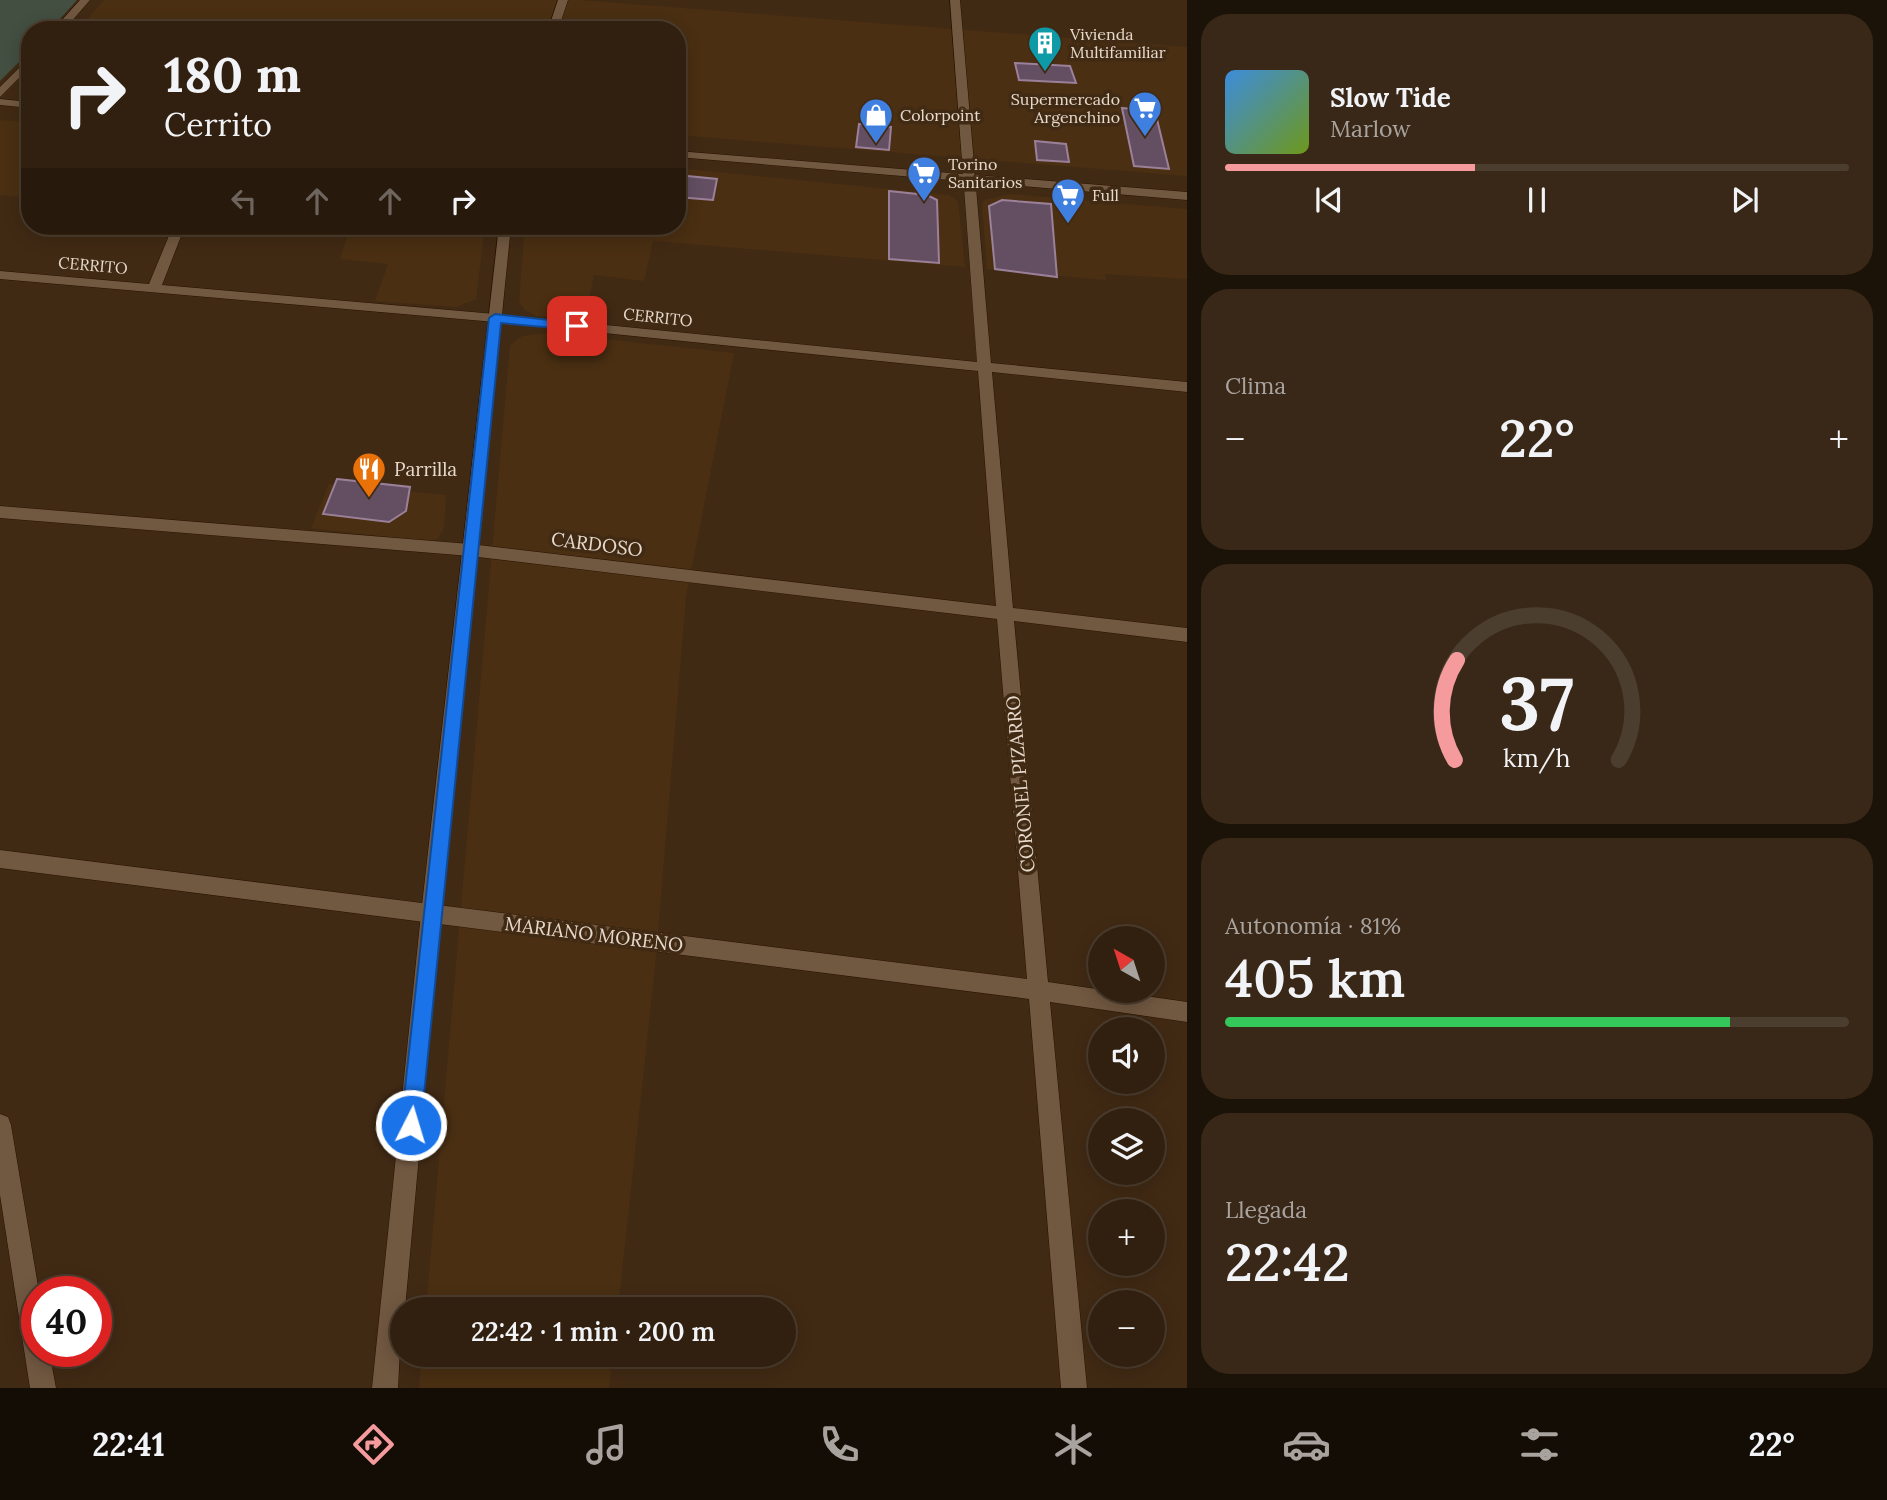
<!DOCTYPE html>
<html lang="es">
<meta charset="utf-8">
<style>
:root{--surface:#31200f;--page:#392818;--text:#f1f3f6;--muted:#a8a39e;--line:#4c3e2f;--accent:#f59b9d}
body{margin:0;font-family:Lora,serif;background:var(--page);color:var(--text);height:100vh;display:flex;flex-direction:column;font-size:26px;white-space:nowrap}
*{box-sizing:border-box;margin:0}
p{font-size:23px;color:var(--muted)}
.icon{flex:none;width:38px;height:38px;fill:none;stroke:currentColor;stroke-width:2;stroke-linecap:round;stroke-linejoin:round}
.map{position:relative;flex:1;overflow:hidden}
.drawer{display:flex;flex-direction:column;gap:14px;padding:14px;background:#1b1208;width:700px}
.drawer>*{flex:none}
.guide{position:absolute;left:21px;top:21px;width:665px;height:214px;border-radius:28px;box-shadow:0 4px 18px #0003,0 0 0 2px var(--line);background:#31200f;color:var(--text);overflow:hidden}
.needle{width:46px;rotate:321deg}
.fabs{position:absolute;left:1088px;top:926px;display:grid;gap:14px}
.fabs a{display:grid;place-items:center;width:77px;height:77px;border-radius:50%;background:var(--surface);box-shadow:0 4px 18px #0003,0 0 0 2px var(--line);font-size:35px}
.speed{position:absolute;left:21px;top:1276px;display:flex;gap:14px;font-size:35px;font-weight:700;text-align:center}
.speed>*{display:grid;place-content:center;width:91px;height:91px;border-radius:50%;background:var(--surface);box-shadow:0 4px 18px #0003,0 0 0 2px var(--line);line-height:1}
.speed .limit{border:10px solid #d22;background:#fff;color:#111}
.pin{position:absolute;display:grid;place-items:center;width:60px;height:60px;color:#fff;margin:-30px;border-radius:14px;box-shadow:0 4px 10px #0006}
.me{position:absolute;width:77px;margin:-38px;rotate:5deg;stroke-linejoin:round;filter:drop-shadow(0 0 5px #0008)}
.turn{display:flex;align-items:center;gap:24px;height:147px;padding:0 28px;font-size:32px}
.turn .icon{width:91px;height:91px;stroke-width:2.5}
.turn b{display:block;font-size:49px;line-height:60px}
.lanes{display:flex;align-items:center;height:66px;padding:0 28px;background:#0003;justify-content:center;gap:35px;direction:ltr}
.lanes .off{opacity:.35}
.big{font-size:52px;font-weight:600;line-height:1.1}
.drawer .tile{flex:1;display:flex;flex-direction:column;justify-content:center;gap:10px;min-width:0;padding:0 24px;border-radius:28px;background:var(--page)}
.drawer .dial{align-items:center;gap:0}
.dial svg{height:182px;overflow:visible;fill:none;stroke:var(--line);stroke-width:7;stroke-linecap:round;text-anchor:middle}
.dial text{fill:var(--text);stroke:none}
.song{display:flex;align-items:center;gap:21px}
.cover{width:84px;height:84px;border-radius:10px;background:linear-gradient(135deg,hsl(210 70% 55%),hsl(80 70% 35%))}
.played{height:7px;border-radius:4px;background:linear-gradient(90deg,var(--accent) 40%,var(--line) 40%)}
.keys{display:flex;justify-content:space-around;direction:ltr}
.heat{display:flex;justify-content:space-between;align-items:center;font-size:38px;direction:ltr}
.charge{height:10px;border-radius:5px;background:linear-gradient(90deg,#34c759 81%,var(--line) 0)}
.trip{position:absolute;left:390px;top:1297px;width:406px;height:70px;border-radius:35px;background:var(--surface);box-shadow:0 4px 18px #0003,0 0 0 2px var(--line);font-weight:600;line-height:70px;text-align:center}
.tabs{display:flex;height:112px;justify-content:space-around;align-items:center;background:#140d06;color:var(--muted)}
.tabs .icon{width:49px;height:49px}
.tabs .current{color:var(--accent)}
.tabs b{font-size:32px;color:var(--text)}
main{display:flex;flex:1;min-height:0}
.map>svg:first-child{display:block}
</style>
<main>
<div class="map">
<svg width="1187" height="1388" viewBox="0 0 1187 1388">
<rect width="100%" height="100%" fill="#412a14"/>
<!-- built -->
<g fill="#4a2f12">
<polygon points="104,0 579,0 1187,47 1187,176 677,135 677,30 78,30"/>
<polygon points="0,120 30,122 30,187 25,187 18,197 0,195"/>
<polygon points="677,168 949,195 958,201 965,267 653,241 644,281 594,275 585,318 536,316 525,310 519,302 525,226 677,226"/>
<polygon points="1011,194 1187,209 1187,279 1105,274 1106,280 987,269 982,206 984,200"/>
<polygon points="312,226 485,226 476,299 456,307 375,301 388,264 340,259 347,237 310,233"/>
<polygon points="547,333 734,353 686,597 655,967 618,1309 426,1309 510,345 522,336"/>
<polygon points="329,484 446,495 444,527 439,537 432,542 311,528"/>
<polygon points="422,1355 422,1354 613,1355 609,1388 419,1388"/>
</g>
<!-- green -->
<polygon fill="#424f41" points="0,0 77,0 50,30 30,30 30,51 0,81"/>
<!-- building -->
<g fill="#634e62" stroke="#9b8099" stroke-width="2">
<polygon points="1015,63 1070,66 1076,83 1019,80"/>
<polygon points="1122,108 1155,111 1169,169 1134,166"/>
<polygon points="859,124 891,127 889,150 856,147"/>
<polygon points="1035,141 1066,144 1069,162 1037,160"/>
<polygon points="677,175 717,179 713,200 677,197"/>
<polygon points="889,191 927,195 937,200 939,263 889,259"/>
<polygon points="1002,200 1051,204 1057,277 995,269 989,206"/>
<polygon points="337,479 410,487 406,511 389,522 323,514"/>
</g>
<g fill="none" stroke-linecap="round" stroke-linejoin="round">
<!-- street casing -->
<g stroke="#271200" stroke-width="1">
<g id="street">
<polygon points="558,0 568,0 558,30 548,30"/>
<polygon points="950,0 960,0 991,363 1187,382 1187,392 992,372 1013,608 1187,628 1187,642 1014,621 1048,982 1187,1002 1187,1022 1050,1002 1087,1388 1061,1388 1029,999 0,868 0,850 1027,979 997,619 470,556 0,518 0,506 470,544 996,606 978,371 495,322 0,279 0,271 149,284 173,226 185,226 162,285 495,314 977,362"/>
</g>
</g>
<!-- secondary casing -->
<g stroke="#271200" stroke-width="1">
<g id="secondary">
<polygon points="80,0 90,0 64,30 53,30"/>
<polygon points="30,57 30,67 0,97 0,87"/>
<polygon points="0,99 30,102 30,108 0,105"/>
<polygon points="677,151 1187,192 1187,200 677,157"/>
<polygon points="499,226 511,226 441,914 405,1309 402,1309 398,1388 372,1388 421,914"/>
<polygon points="0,1114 8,1117 11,1125 39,1292 37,1292 37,1351 49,1351 56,1388 30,1388 0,1195"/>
</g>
</g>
<!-- street -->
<use href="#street" fill="#715841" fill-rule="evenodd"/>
<!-- secondary -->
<use href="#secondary" fill="#715841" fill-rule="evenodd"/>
</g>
<!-- route -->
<polygon fill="#1a73e8" stroke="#114b97" stroke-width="2" points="495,314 577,323 583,326 577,330 501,323 421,1125 418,1132 411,1135 404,1132 401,1125 489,318"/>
<!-- icons -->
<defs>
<g id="building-pin" transform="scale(1.75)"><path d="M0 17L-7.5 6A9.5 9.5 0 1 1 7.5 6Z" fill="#0f9aa8" stroke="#412a14"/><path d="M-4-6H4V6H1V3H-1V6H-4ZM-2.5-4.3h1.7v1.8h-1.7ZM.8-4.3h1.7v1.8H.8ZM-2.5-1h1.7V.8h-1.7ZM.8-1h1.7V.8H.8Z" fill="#fff"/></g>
<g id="supermarket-pin" transform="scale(1.75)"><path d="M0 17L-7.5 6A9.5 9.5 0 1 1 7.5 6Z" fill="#3f7fe0" stroke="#412a14"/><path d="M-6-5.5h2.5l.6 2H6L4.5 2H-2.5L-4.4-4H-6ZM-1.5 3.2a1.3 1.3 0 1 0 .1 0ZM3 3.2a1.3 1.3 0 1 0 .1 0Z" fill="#fff"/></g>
<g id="shop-pin" transform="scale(1.75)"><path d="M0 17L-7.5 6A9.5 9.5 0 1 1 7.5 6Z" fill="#3f7fe0" stroke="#412a14"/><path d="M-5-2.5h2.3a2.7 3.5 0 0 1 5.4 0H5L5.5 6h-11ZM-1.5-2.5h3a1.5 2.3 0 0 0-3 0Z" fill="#fff"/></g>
<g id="restaurant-pin" transform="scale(1.75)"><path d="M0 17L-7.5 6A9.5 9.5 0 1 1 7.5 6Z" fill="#e8710a" stroke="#412a14"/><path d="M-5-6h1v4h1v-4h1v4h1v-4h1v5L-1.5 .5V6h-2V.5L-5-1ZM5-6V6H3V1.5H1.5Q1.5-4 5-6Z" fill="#fff"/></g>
</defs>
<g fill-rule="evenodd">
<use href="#building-pin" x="1045" y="43"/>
<use href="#supermarket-pin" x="1145" y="108"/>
<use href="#shop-pin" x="876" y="115"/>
<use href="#supermarket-pin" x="924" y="173"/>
<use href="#supermarket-pin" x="1068" y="195"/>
<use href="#restaurant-pin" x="369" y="469"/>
</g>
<g text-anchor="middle" stroke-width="7" stroke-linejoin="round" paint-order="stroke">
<!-- far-poi labels -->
<g font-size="16" fill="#e7d9cb" stroke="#412a14" text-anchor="start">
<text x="1070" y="40">Vivienda<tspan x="1070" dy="18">Multifamiliar</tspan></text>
<text x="1120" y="105" text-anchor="end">Supermercado<tspan x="1120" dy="18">Argenchino</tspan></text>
<text x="900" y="121">Colorpoint</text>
<text x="948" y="170">Torino<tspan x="948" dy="18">Sanitarios</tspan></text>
<text x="1092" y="201">Full</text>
</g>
<!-- far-street labels -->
<g font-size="16" fill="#e7d9cb" stroke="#412a14">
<text transform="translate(93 265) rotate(5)" y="6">CERRITO</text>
<text transform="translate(658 317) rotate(6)" y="6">CERRITO</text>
</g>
<!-- poi labels -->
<g font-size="19" fill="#e7d9cb" stroke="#412a14" text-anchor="start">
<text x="394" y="476">Parrilla</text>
</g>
<!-- street labels -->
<g font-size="19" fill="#e7d9cb" stroke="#412a14">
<text transform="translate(597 544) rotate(7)" y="7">CARDOSO</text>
<text transform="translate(1020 784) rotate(-95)" y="7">CORONEL PIZARRO</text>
<text transform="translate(594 934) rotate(7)" y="7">MARIANO MORENO</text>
</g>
</g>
</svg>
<div class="fabs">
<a><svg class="needle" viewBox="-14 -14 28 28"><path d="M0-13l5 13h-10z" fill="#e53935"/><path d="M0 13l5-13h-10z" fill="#a8a39e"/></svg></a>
<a><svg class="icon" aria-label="sound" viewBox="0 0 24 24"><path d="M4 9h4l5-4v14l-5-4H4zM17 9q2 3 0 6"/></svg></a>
<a><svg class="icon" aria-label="layers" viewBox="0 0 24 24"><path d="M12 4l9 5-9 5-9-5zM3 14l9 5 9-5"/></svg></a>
<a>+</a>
<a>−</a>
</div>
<div class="speed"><div class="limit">40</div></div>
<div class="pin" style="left:577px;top:326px;background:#d93025"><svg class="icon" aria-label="arrive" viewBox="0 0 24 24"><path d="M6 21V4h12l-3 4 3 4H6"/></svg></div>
<svg class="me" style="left:411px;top:1125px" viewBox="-20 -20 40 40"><circle r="17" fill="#1a73e8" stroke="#fff" stroke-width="3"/><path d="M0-11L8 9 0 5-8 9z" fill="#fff"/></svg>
<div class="trip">22:42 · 1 min · 200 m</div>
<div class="guide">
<div class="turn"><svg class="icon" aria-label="right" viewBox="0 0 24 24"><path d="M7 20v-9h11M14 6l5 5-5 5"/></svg><div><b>180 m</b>Cerrito</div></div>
<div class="lanes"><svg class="icon off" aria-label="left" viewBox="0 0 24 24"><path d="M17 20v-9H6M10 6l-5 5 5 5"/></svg><svg class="icon off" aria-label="ahead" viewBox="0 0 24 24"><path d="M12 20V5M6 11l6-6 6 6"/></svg><svg class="icon off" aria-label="ahead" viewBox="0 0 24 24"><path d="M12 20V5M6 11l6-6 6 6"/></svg><svg class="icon" aria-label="right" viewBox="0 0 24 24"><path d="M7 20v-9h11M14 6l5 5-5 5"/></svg></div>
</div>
</div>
<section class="drawer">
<div class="tile">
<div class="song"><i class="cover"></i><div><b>Slow Tide</b><p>Marlow</p></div></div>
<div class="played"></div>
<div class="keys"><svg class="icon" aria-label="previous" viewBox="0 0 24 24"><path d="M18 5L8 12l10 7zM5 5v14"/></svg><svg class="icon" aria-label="pause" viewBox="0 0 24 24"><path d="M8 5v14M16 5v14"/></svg><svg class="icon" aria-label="next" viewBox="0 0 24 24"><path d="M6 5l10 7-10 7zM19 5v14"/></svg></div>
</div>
<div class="tile"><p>Clima</p>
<div class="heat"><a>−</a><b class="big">22°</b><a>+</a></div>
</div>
<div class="tile dial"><svg viewBox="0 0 100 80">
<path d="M14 69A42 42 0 1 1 86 69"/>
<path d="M14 69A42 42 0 0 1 15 25" stroke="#f59b9d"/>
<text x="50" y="56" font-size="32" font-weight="700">37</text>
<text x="50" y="72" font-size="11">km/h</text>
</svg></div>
<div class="tile"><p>Autonomía · 81%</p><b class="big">405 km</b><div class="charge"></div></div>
<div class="tile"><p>Llegada</p><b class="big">22:42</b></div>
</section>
</main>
<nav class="tabs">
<b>22:41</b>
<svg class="icon current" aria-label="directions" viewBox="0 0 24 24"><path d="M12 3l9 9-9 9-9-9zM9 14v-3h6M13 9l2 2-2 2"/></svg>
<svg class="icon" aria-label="music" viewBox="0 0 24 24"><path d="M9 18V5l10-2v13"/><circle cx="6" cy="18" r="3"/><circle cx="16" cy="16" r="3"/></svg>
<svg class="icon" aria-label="phone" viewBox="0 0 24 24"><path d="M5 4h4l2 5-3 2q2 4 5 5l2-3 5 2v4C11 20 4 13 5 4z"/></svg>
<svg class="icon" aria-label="climate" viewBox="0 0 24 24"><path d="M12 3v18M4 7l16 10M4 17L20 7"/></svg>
<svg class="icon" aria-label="car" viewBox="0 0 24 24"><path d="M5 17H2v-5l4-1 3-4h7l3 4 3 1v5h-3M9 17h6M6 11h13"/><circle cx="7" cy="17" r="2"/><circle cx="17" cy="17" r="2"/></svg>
<svg class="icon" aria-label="filters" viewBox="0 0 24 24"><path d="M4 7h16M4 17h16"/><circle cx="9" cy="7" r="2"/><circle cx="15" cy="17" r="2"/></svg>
<b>22°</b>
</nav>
